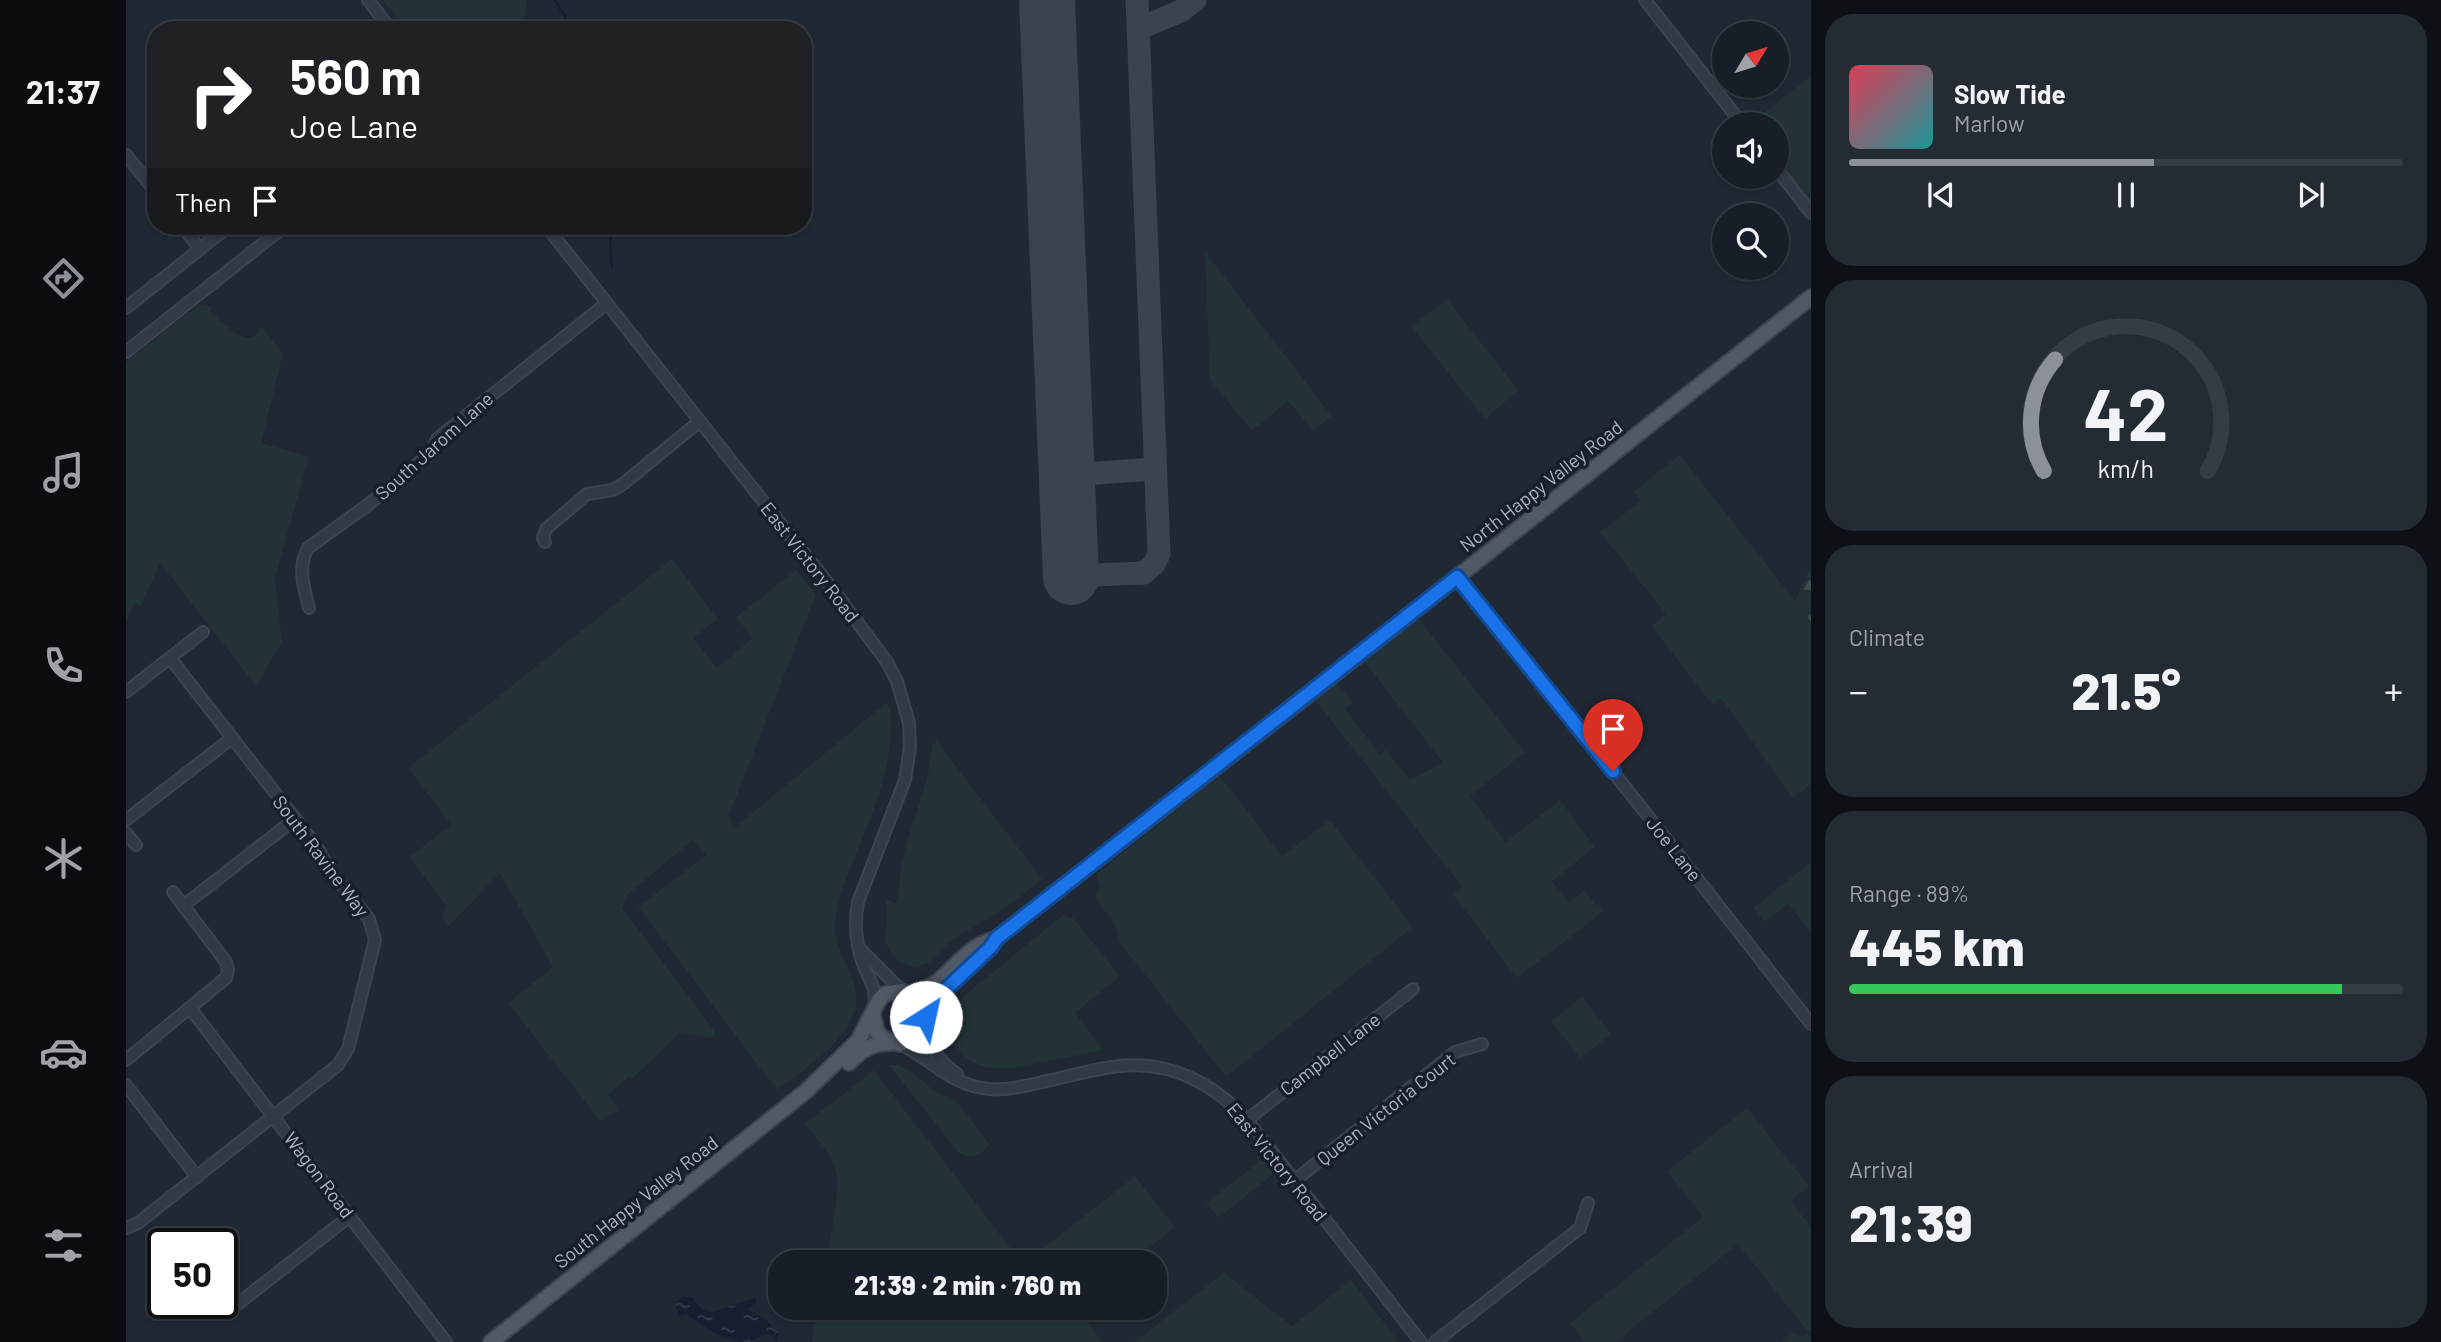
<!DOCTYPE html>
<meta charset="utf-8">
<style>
:root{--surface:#181e27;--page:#252b33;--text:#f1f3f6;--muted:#9fa2a7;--line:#363c44;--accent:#8c9099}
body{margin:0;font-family:Barlow,sans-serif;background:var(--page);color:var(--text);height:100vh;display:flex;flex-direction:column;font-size:26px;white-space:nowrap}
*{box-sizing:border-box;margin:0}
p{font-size:23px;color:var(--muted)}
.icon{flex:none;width:38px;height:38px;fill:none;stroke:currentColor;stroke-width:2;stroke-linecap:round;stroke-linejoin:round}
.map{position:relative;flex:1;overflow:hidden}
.drawer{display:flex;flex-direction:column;gap:14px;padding:14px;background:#0d1015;width:630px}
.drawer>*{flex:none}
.hud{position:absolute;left:21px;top:21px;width:665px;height:214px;border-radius:28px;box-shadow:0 2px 5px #0004,0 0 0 2px var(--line);background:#202124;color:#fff;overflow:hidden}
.needle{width:46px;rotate:52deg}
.tools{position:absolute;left:1586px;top:21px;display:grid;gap:14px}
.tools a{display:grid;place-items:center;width:77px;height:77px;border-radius:50%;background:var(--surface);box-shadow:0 2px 5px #0004,0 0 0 2px var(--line);font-size:35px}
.speed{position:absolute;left:21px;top:1228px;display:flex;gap:14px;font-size:35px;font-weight:700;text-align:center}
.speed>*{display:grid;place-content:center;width:91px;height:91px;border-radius:50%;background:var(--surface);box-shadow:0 2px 5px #0004,0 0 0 2px var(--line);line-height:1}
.speed .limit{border:4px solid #111;border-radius:10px;background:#fff;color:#111}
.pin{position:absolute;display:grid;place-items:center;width:60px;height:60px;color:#fff;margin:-72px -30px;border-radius:50% 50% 50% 0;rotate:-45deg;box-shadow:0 0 7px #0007}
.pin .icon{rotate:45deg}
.me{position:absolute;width:77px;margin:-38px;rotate:35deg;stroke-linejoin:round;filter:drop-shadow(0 0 5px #0008)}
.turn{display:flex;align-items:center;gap:24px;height:147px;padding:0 28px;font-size:32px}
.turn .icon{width:91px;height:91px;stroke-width:2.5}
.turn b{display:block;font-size:49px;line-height:60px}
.then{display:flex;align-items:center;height:66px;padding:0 28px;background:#0003;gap:14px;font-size:26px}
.big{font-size:52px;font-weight:800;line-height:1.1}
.drawer .card{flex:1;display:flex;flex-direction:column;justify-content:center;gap:10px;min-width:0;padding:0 24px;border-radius:28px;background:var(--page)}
.drawer .dial{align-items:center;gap:0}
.dial svg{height:182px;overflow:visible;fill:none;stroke:var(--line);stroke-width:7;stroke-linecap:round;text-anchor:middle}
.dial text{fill:var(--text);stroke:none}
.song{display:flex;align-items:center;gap:21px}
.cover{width:84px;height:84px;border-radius:10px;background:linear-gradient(135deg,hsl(350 70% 55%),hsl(180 70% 35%))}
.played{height:7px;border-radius:4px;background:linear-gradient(90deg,var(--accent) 55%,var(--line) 55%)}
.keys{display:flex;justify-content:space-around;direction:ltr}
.heat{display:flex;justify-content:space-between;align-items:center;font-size:38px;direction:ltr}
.charge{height:10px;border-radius:5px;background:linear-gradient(90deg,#34c759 89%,var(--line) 0)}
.trip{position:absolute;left:642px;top:1250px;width:399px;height:70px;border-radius:28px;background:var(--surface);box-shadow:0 2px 5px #0004,0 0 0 2px var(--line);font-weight:800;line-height:70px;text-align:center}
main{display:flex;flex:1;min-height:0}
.tab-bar{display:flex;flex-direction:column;width:126px;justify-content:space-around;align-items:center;background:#0a0c10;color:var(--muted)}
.tab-bar .icon{width:49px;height:49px}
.tab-bar .on{color:var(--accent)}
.tab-bar b{font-size:32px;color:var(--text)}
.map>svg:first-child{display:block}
</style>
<main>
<nav class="tab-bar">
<b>21:37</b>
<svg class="icon on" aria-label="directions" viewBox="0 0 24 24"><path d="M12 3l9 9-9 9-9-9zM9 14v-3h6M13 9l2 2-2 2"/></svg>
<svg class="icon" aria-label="music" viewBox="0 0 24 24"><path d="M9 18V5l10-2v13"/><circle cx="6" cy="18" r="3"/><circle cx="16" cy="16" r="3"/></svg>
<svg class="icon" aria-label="phone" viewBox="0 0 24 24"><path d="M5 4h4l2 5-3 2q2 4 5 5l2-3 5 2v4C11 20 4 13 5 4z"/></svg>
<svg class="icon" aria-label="climate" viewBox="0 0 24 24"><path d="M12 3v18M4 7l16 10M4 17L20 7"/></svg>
<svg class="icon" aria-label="car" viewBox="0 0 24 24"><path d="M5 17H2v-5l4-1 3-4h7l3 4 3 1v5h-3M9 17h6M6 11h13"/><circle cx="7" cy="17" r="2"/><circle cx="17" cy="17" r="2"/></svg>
<svg class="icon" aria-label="filters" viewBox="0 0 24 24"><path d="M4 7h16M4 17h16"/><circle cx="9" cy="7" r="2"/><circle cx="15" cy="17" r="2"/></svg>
</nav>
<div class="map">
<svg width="1685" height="1342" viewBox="0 0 1685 1342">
<defs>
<pattern id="forest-firs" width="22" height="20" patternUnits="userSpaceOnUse" patternTransform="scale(1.75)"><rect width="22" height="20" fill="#223236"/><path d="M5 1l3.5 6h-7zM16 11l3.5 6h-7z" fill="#3f4d51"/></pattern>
<pattern id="water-ripples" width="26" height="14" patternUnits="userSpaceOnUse" patternTransform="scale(1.75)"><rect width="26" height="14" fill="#151f31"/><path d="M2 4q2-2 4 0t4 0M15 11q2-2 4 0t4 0" fill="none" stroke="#343d4d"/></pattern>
</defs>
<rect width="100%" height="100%" fill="#202834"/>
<!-- green -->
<g fill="#223236">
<polygon points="257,0 400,0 400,14 380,30 280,30"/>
<polygon points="1685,76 1685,202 1650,157 1650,124 1624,124"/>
<polygon points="1079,252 1206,416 1187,431 1162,401 1126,431 1084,380"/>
<polygon points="1321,299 1392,390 1359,419 1285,326"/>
<path d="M73,305L86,307L84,311C97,322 125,355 135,326L157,353L135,443L183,457L149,578L156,642L130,686L34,563L15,606L9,603L0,622V362Z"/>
<polygon points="1554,455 1685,621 1685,784 1667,798 1595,698 1586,704 1525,626 1540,614 1474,532 1515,501 1508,491"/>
<path d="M546,559L592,619L567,638L591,668L627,638L610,617L670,570L690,595L603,815L608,828L760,703C766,711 765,718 765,728C764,788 733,839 715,895C712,908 707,924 710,937C715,963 738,985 728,1012C716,1047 680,1068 651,1090L512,907L581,855L567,840L502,894L496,908L589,1031L587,1038L555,1032L506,1079L503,1076L482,1095L493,1110L474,1121L382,1003L427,967L374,873L323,926L316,918L320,905L283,857L325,825L282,768Z"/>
<polygon points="1292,618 1399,752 1344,796 1380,842 1434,800 1469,847 1426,881 1443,902 1458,890 1470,905 1473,904 1478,911 1391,978 1327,895 1336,887 1189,700 1211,682 1227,702 1219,709 1254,754 1260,750 1284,780 1317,763 1238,661"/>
<path d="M811,741L916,879L886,903L822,943L801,964L788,967L776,963L766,955L758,940C763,922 758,916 761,899L769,903C776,889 772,875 776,860C786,820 803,787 806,745Z"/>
<polygon points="1094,776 1156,856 1204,820 1287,927 1100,1077 994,943 989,924 969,898 974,888 970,874"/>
<polygon points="1685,862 1685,933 1662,904 1638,922 1627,908"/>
<path d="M937,915L947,918L994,976L949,1013L978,1050C958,1054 938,1058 918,1062C876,1071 849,1077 821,1037C821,1018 828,1007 840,994Z"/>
<polygon points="1456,997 1485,1034 1454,1058 1425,1021"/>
<path d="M763,1065H771L783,1070L811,1093L830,1101L864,1145C853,1155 845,1161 832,1152Z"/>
<path d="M748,1070L895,1262H700C704,1241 714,1194 710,1174C707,1155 691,1138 678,1124Z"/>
<polygon points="1621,1108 1683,1186 1665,1201 1685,1227 1685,1330 1682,1332 1685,1342 1655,1342 1668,1332 1676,1337 1682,1332 1612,1244 1489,1342 1459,1342 1444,1323 1577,1217 1541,1171"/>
<polygon points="1138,1158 1149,1173 1092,1218 1080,1203"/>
<polygon points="1009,1176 1049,1227 1005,1262 900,1262"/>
<polygon points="1098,1273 1166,1326 1225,1280 1273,1342 1008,1342"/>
<polygon points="692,1307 949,1307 977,1342 686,1342"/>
</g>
<!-- forest -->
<polygon fill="url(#forest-firs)" points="1685,566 1685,622 1669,601"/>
<!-- water -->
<path fill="url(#water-ripples)" d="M556,1297H566C579,1318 586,1313 606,1305C613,1302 621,1301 629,1298L631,1301L622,1310L641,1320L653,1334L651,1342L643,1334C634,1334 630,1341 622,1342C597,1342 579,1327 560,1314L554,1316L549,1306Z"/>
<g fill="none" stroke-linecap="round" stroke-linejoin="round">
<!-- stream -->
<g stroke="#151f31" stroke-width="2.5">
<polyline points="429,0 447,30"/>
<polyline points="486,268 484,241 490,226"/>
</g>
<!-- taxiway -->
<g stroke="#3a4350" stroke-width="23">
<polyline points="1012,29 1055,11 1069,0"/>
<polyline points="941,475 1029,469"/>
<polyline points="945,565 966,575 1018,573 1028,564 1033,554 1011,0"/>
</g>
<!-- runway -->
<polyline stroke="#3a4350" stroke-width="56" points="921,0 945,577"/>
<!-- minor casing -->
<g stroke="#3d434f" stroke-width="14">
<g id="minor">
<polyline points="242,0 265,30"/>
<polyline points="1519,0 1616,124"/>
<polyline points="0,155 30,192"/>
<polyline points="1650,168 1685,213"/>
<polyline points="56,226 74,249"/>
<path d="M420,226L711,595L761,662L771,681L783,723L784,747L779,780L732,902C728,923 730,944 737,964C745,984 749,984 749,1007"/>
<polyline points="0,308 103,226"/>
<polyline points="0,352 159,226"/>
<polyline points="419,542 417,538 420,529 461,494 487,490 497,484 574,421"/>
<polyline points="1331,577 1519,812 1685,1024"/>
<path d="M183,608C178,587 171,568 182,548L243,504L305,453L311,439L481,303"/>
<polyline points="0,692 77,632"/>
<polyline points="0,820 106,738"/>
<polyline points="0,833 10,845"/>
<polyline points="57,906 169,819"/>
<polyline points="734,949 776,991"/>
<polyline points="64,1008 320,1342"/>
<path d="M798,1025C803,1047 813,1061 831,1074"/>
<path d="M774,1044C806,1060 826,1086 863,1089C884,1091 906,1084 926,1080C948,1075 971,1068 994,1066C1044,1061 1087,1083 1121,1120L1295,1342"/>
<polyline points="0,1060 100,978 102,970 100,962 47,892"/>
<polyline points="0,1085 71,1177"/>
<polyline points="1121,1120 1287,989"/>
<polyline points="1168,1181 1329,1052 1356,1044"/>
<polyline points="0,1228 12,1223 212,1065 222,1049 249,940 243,919 206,873 189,844 44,658"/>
<polyline points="86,1313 113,1303 224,1216"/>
<polyline points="1309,1342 1454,1228 1462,1203"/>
</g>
</g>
<!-- major casing -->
<g stroke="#3d434f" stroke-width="18">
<g id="major">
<path d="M784,993C794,990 803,988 811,982C829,968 843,946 866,940"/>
<polyline points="800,1017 815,994 864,948 871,938 1181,696 1685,297"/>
<path d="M723,1063C736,1049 747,1043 765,1043"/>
<polyline points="365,1342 679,1092 732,1041 753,1000 759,994 776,991 791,998 799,1013 799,1022 791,1037 774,1044 757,1038 751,1032 747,1016"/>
</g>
</g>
<!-- minor -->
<use href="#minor" stroke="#333a45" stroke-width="10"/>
<!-- major -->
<use href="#major" stroke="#515965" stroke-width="14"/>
</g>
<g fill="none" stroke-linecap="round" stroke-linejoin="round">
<!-- route casing -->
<g stroke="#114b97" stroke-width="18">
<polyline id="route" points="800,1017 815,994 864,948 871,938 1331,577 1487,771"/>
</g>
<!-- route -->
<use href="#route" stroke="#1a73e8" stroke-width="12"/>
</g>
<g text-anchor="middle" stroke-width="7" stroke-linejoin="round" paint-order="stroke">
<!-- street labels -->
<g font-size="19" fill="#adb4c2" stroke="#191f2a">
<text transform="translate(308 446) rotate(-42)" y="7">South Jarom Lane</text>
<text transform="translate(1415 486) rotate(-38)" y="7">North Happy Valley Road</text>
<text transform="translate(684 562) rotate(52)" y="7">East Victory Road</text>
<text transform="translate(1548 849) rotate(52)" y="7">Joe Lane</text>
<text transform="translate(195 856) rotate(53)" y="7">South Ravine Way</text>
<text transform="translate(1204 1054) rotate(-38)" y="7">Campbell Lane</text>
<text transform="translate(1260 1109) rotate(-38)" y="7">Queen Victoria Court</text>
<text transform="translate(1151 1162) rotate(51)" y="7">East Victory Road</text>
<text transform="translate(193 1175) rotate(53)" y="7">Wagon Road</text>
<text transform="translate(510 1202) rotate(-38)" y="7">South Happy Valley Road</text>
</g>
</g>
</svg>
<div class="tools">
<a><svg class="needle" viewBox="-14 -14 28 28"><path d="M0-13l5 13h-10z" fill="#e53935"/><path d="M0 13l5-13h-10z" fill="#9fa2a7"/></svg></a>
<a><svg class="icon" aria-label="sound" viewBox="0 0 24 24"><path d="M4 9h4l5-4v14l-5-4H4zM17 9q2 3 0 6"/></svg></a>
<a><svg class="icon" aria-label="search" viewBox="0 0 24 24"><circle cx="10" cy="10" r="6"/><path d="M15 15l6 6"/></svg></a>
</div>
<div class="speed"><div class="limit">50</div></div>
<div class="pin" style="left:1487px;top:771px;background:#d93025"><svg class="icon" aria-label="arrive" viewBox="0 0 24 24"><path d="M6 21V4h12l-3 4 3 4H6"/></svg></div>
<svg class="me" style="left:800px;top:1017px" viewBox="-20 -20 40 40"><circle r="19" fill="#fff"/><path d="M0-13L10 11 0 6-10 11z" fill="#1a73e8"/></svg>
<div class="trip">21:39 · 2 min · 760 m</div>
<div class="hud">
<div class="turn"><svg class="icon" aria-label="right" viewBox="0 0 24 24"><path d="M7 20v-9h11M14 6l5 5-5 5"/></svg><div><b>560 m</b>Joe Lane</div></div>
<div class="then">Then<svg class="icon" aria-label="arrive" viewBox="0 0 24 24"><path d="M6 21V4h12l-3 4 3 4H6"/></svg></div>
</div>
</div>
<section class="drawer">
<div class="card">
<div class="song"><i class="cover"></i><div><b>Slow Tide</b><p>Marlow</p></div></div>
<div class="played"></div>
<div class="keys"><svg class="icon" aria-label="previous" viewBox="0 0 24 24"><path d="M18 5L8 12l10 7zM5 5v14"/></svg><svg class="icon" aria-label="pause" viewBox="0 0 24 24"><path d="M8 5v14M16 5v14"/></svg><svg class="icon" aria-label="next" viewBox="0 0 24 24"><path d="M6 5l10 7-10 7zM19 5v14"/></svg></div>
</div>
<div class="card dial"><svg viewBox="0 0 100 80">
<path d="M14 69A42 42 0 1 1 86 69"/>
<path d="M14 69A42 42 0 0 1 19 20" stroke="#8c9099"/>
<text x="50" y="56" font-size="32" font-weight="700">42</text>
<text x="50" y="72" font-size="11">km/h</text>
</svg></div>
<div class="card"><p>Climate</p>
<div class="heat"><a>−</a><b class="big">21.5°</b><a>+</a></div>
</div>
<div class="card"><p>Range · 89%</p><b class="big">445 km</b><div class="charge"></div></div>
<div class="card"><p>Arrival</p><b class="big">21:39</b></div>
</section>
</main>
